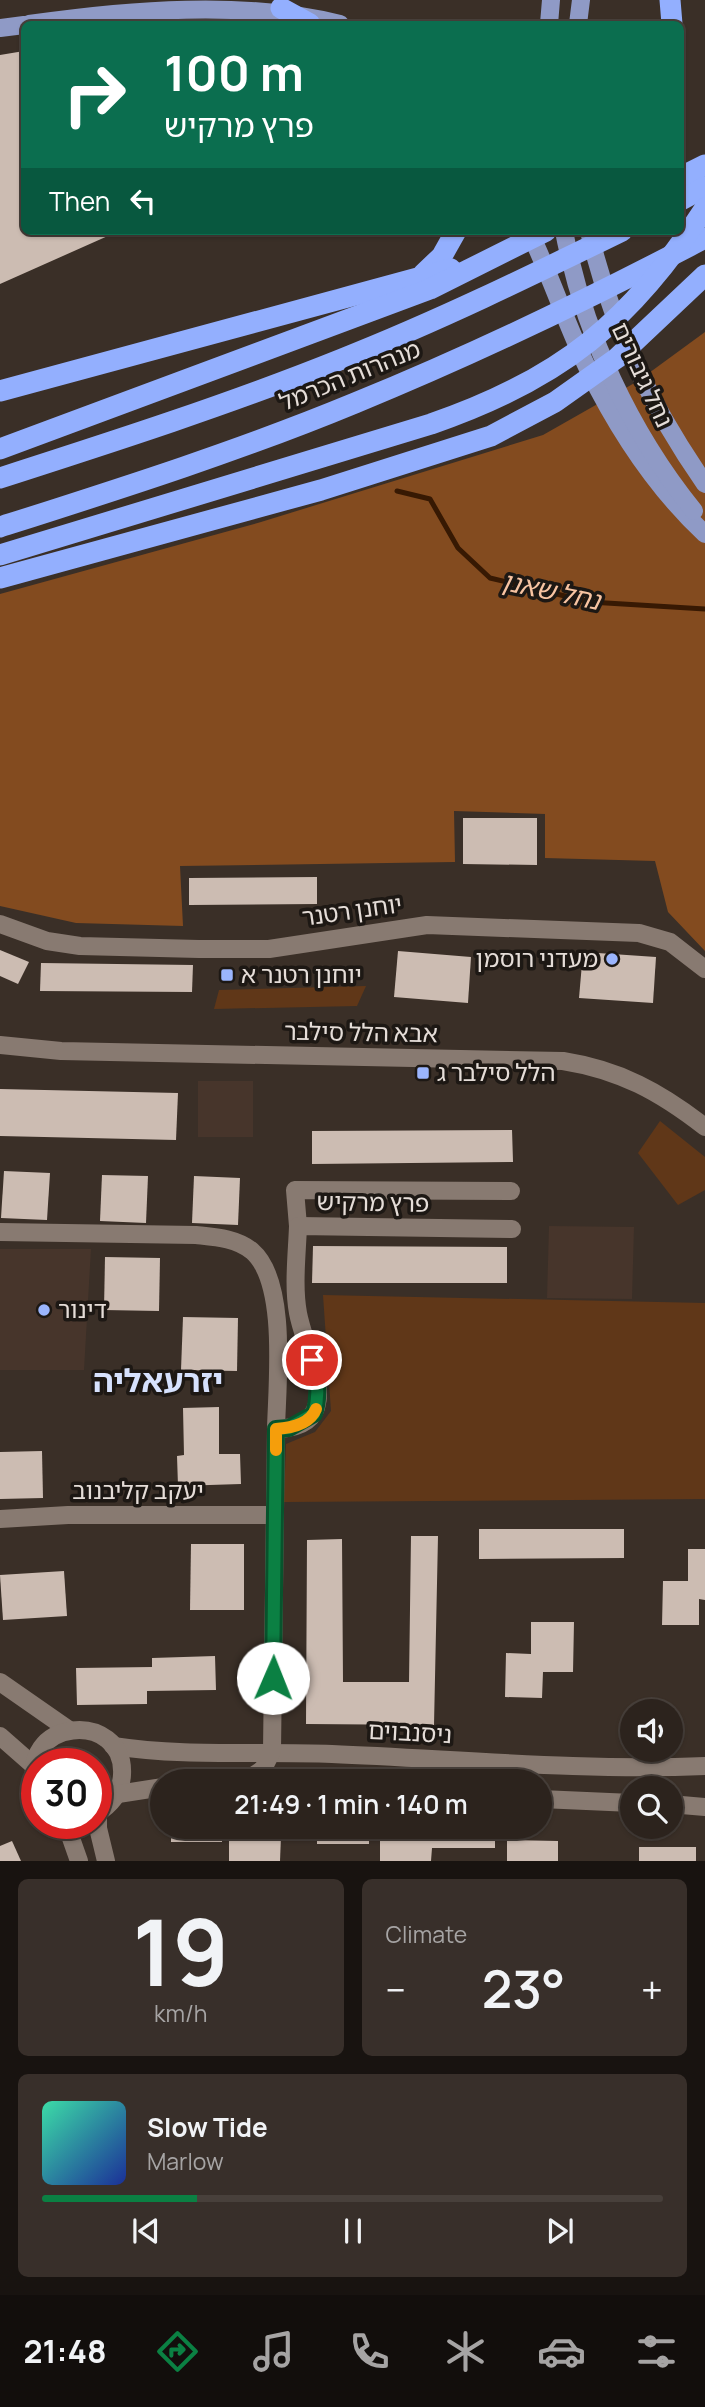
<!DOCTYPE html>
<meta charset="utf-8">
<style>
:root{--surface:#2c231d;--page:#382f2a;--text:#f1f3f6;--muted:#a6a4a4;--line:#48403b;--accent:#0b8043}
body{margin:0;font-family:Manrope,"Noto Sans Hebrew",sans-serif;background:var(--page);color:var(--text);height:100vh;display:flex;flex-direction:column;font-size:26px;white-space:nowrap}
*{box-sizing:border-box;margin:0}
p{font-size:23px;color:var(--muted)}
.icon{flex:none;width:38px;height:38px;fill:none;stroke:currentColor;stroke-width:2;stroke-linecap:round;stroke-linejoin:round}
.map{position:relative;height:1861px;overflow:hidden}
.side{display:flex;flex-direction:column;gap:18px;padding:18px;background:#181310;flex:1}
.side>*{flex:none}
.hud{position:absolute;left:21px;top:21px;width:663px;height:214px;border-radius:10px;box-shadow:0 2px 5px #0004,0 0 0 2px var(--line);background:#0b6e4f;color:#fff;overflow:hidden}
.fabs{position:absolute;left:620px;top:1699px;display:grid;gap:14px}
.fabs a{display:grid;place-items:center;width:63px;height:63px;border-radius:50%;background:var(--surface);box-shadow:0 2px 5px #0004,0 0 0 2px var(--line);font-size:35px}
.speed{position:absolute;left:21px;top:1748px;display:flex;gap:14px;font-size:35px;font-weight:700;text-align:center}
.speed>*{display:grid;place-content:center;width:91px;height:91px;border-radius:50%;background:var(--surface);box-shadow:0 2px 5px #0004,0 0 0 2px var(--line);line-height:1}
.speed .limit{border:10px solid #d22;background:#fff;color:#111}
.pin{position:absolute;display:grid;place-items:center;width:60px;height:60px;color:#fff;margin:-30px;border:4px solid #fff;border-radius:50%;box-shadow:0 2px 7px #0007}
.me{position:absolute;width:77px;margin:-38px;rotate:1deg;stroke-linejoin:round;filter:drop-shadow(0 0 5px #0008)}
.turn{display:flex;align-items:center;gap:24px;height:147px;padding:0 28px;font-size:32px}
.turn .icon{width:91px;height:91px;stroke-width:2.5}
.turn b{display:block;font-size:49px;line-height:60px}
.then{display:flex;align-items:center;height:66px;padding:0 28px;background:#0003;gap:14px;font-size:26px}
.big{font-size:52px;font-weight:600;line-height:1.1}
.side .tile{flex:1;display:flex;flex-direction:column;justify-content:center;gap:10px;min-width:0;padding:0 24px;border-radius:10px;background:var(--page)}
.side .dial{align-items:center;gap:0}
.dial b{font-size:91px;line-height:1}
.song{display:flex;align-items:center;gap:21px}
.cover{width:84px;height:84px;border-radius:10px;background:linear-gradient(135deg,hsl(160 70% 55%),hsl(230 70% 35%))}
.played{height:7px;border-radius:4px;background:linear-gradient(90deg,var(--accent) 25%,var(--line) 25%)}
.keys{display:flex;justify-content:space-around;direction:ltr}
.heat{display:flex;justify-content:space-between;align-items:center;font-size:38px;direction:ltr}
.side .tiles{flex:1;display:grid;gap:18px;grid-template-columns:1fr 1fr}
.tile:last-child{grid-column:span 2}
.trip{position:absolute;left:150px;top:1769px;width:402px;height:70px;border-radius:35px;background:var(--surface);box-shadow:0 2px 5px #0004,0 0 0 2px var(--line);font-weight:600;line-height:70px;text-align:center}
.menu{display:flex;height:112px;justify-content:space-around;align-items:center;background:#120e0c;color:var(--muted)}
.menu .icon{width:49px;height:49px}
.menu .selected{color:var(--accent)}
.menu b{font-size:32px;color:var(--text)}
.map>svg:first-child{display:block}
</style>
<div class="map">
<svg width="705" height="1861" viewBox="0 0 705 1861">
<rect width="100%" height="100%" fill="#3a2f27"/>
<!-- built -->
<g fill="#47352b">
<rect x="198" y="1081" width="55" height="56"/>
<polygon points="549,1226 634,1227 632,1299 547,1298"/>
<polygon points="0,1249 91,1249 84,1370 0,1370"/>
</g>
<!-- green -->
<g fill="#603718">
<polygon points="366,986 357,1006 214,1009 219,990"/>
<polygon points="660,1121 705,1157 705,1190 678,1205 638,1153"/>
<polygon points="323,1295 705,1303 705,1499 284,1502 286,1444 315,1432 331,1411"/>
</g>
<!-- forest -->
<polygon fill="#834b1f" points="705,332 705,951 668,912 655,861 545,858 545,814 454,811 455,862 180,866 183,926 76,923 0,906 0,594 261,522 543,435 638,381"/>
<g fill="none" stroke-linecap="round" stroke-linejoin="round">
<!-- stream -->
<polyline stroke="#371903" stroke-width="5" points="397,491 430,499 458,548 490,578 590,602 705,609"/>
</g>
<!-- building -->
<g fill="#ccbcb2">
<polygon points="24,51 24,231 119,231 0,284 0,55"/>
<polygon points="463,818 537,818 537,865 463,864"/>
<polygon points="317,877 317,904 189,905 189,878"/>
<polygon points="0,950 29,962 18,984 0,976"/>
<polygon points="398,951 471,957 468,1003 394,997"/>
<polygon points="583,952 656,957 653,1003 579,998"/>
<polygon points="41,963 193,965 192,992 40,991"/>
<polygon points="0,1089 178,1093 176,1140 0,1136"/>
<polygon points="512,1130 513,1162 312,1164 312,1131"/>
<polygon points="4,1171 50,1173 47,1220 1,1218"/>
<polygon points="102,1175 148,1176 146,1223 100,1221"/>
<polygon points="194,1176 240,1178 238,1225 192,1223"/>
<polygon points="313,1246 507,1247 507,1283 312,1283"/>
<polygon points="105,1257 160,1258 159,1311 104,1310"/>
<polygon points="183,1317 238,1318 237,1371 181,1370"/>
<polygon points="219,1407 219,1454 240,1454 241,1484 178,1486 177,1456 184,1455 183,1408"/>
<polygon points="42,1451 43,1498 0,1499 0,1452"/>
<polygon points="479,1529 624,1529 624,1558 479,1559"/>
<polygon points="411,1536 438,1536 434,1725 306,1724 307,1540 342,1539 343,1682 409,1682"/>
<polygon points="191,1544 244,1544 244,1610 190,1610"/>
<polygon points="688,1549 705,1549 705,1600 699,1599 699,1625 662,1625 663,1581 688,1581"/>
<polygon points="64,1571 67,1616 3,1620 0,1575"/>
<polygon points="531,1622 574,1622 573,1672 543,1672 542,1698 505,1697 506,1653 531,1654"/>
<polygon points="215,1656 216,1690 147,1691 147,1704 77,1705 76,1668 152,1667 152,1658"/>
<rect x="171" y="1827" width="51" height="15"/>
<rect x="317" y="1827" width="52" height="17"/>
<polygon points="444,1827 495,1827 495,1848 432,1848 431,1861 380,1861 380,1834 444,1834"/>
<polygon points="229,1836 281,1836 280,1861 229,1861"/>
<polygon points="507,1840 558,1841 558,1861 507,1861"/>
<polygon points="12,1841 21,1861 0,1861 0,1846"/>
<rect x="639" y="1847" width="57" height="14"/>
</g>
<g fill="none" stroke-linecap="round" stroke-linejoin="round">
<!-- minor -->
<g stroke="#887a71" stroke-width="18">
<polyline points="0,924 47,941 80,946 199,949 269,949 427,925 639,933 670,942 705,969"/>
<path d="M0,1045L61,1051L563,1061C620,1070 660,1092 705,1127"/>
<polyline points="298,1226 295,1190 511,1191"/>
<path d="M0,1232L196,1235C215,1237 236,1238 252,1251C288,1282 277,1384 276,1429"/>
<polyline points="0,1519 68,1515 275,1515"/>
<polyline points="0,1682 69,1730"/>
<polyline points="0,1736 33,1765"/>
<path d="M113,1746C185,1757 259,1751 332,1754C456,1759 581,1771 705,1766"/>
<path d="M244,1782L263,1769L272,1751L276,1429C350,1427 305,1353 298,1313C293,1286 297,1254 298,1226L512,1229"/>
<path d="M37,1791C14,1717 126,1709 122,1775C121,1793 111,1805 96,1814"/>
<polyline points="118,1794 163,1787"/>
<polyline points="541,1799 632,1803"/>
<polyline points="670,1804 705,1807"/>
<polyline points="98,1813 98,1828 106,1861"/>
<polyline points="66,1824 79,1861"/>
</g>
<!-- major -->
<g stroke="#8f9ac6" stroke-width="18">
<path d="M29,24C129,10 244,0 340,24"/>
<polyline points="549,24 551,0"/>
<polyline points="578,24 581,0"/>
<polyline points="0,28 24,25"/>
<path d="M529,231C551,276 566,324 588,369C618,430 656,488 705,534"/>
<path d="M564,231C583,331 630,432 694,511"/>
<path d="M589,231C610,324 651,406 705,484"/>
</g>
<!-- highway -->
<g stroke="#93affe" stroke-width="21">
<polyline points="670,0 672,24"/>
<polyline points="281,8 310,24"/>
<polyline points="681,177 705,165"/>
<polyline points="681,200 705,187"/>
<polyline points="423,274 442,256 456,231"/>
<polyline points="0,391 451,269"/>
<polyline points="0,449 430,289 546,231"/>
<path d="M0,478C115,441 230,404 342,359C438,321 530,276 622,231"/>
<path d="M0,527C119,489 239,451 355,403C475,354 591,298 705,238"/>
<path d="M0,555L431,424C562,379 630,322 705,208"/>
<polyline points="0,578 321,490 491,436 555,402 617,358 705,275"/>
</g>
</g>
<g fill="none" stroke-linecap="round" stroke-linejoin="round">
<!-- route casing -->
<g stroke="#07532c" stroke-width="18">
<path id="route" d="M273,1678L276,1429L289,1428L314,1414C320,1394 317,1380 312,1360"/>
</g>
<!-- route -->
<use href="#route" stroke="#0b8043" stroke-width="12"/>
<!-- slow -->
<path stroke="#f59e0b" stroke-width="12" d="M276,1450V1429C291,1428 310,1424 316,1409"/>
</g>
<!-- markers -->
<g fill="#9bb5fd" stroke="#1d1814" stroke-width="2.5">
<circle cx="612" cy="959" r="7"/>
<rect x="220" y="968" width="14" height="14" rx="3.5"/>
<rect x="416" y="1066" width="14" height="14" rx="3.5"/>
<circle cx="44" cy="1310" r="7"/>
</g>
<g text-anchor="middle" stroke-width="7" stroke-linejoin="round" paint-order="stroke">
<!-- street labels -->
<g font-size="24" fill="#e5ddd8" stroke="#1d1814">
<text transform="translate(642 375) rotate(65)" y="8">נחל גיבורים</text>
<text transform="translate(350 376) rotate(-22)" y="8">מנהרות הכרמל</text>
<text transform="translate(352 911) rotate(-8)" y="8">יוחנן רטנר</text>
<text transform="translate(361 1033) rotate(1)" y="8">אבא הלל סילבר</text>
<text transform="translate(373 1203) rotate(1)" y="8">פרץ מרקיש</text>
<text x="138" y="1499">יעקב קליבנוב</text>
<text transform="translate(410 1733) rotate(3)" y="8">ניסנבוים</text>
</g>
<!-- poi labels -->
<g font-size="24" fill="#e5ddd8" stroke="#1d1814" text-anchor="start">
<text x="598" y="967" text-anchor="end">מעדני רוסמן</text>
<text x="241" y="983">יוחנן רטנר א</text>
<text x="437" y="1081">הלל סילבר ג</text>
<text x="58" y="1318">דינור</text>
</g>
<!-- water labels -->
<g font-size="26" font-style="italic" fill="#f8c4a2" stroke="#1d1814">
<text transform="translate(551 591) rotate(12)" y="9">נחל שאנן</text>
</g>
<!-- district labels -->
<g font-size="32" font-weight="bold" fill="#d6e1fd" stroke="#1d1814">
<text x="158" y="1392">יזרעאליה</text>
</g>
</g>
</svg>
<div class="fabs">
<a><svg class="icon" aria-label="sound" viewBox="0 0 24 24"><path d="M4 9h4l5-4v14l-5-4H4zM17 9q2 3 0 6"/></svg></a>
<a><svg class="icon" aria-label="search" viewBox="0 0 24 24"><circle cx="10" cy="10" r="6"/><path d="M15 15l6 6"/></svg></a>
</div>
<div class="speed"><div class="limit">30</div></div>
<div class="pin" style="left:312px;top:1360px;background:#d93025"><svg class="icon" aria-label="arrive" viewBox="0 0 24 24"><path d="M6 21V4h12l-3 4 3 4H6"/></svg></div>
<svg class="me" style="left:273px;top:1678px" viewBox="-20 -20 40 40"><circle r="19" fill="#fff"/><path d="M0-13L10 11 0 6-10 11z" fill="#0b8043"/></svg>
<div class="trip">21:49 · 1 min · 140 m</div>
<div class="hud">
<div class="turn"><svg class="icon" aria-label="right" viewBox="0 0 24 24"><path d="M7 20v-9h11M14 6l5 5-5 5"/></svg><div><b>100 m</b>פרץ מרקיש</div></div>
<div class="then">Then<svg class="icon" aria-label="left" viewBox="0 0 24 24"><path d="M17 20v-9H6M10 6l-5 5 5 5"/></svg></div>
</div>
</div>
<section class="side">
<div class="tiles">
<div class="tile dial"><b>19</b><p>km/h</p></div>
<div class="tile"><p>Climate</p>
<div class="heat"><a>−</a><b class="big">23°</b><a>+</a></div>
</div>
<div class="tile">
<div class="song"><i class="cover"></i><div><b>Slow Tide</b><p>Marlow</p></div></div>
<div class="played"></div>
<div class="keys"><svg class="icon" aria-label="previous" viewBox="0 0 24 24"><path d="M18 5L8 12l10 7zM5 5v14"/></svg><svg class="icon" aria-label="pause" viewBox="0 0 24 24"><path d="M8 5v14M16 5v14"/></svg><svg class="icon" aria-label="next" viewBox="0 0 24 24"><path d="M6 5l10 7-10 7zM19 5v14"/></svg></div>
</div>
</div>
</section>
<nav class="menu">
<b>21:48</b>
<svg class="icon selected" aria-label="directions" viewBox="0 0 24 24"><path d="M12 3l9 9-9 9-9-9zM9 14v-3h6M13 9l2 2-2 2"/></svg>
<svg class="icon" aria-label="music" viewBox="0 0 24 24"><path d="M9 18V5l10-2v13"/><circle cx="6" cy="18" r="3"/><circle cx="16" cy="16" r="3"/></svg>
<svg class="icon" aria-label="phone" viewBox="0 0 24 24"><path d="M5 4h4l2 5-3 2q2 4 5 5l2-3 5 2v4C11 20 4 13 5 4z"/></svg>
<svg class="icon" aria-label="climate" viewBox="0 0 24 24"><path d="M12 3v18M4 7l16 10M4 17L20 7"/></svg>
<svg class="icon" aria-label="car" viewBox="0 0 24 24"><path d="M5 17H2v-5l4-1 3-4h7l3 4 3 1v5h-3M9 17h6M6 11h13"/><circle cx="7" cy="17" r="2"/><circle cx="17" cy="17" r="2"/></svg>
<svg class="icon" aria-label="filters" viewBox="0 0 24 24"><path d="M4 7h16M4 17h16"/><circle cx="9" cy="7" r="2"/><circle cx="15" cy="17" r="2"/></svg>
</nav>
